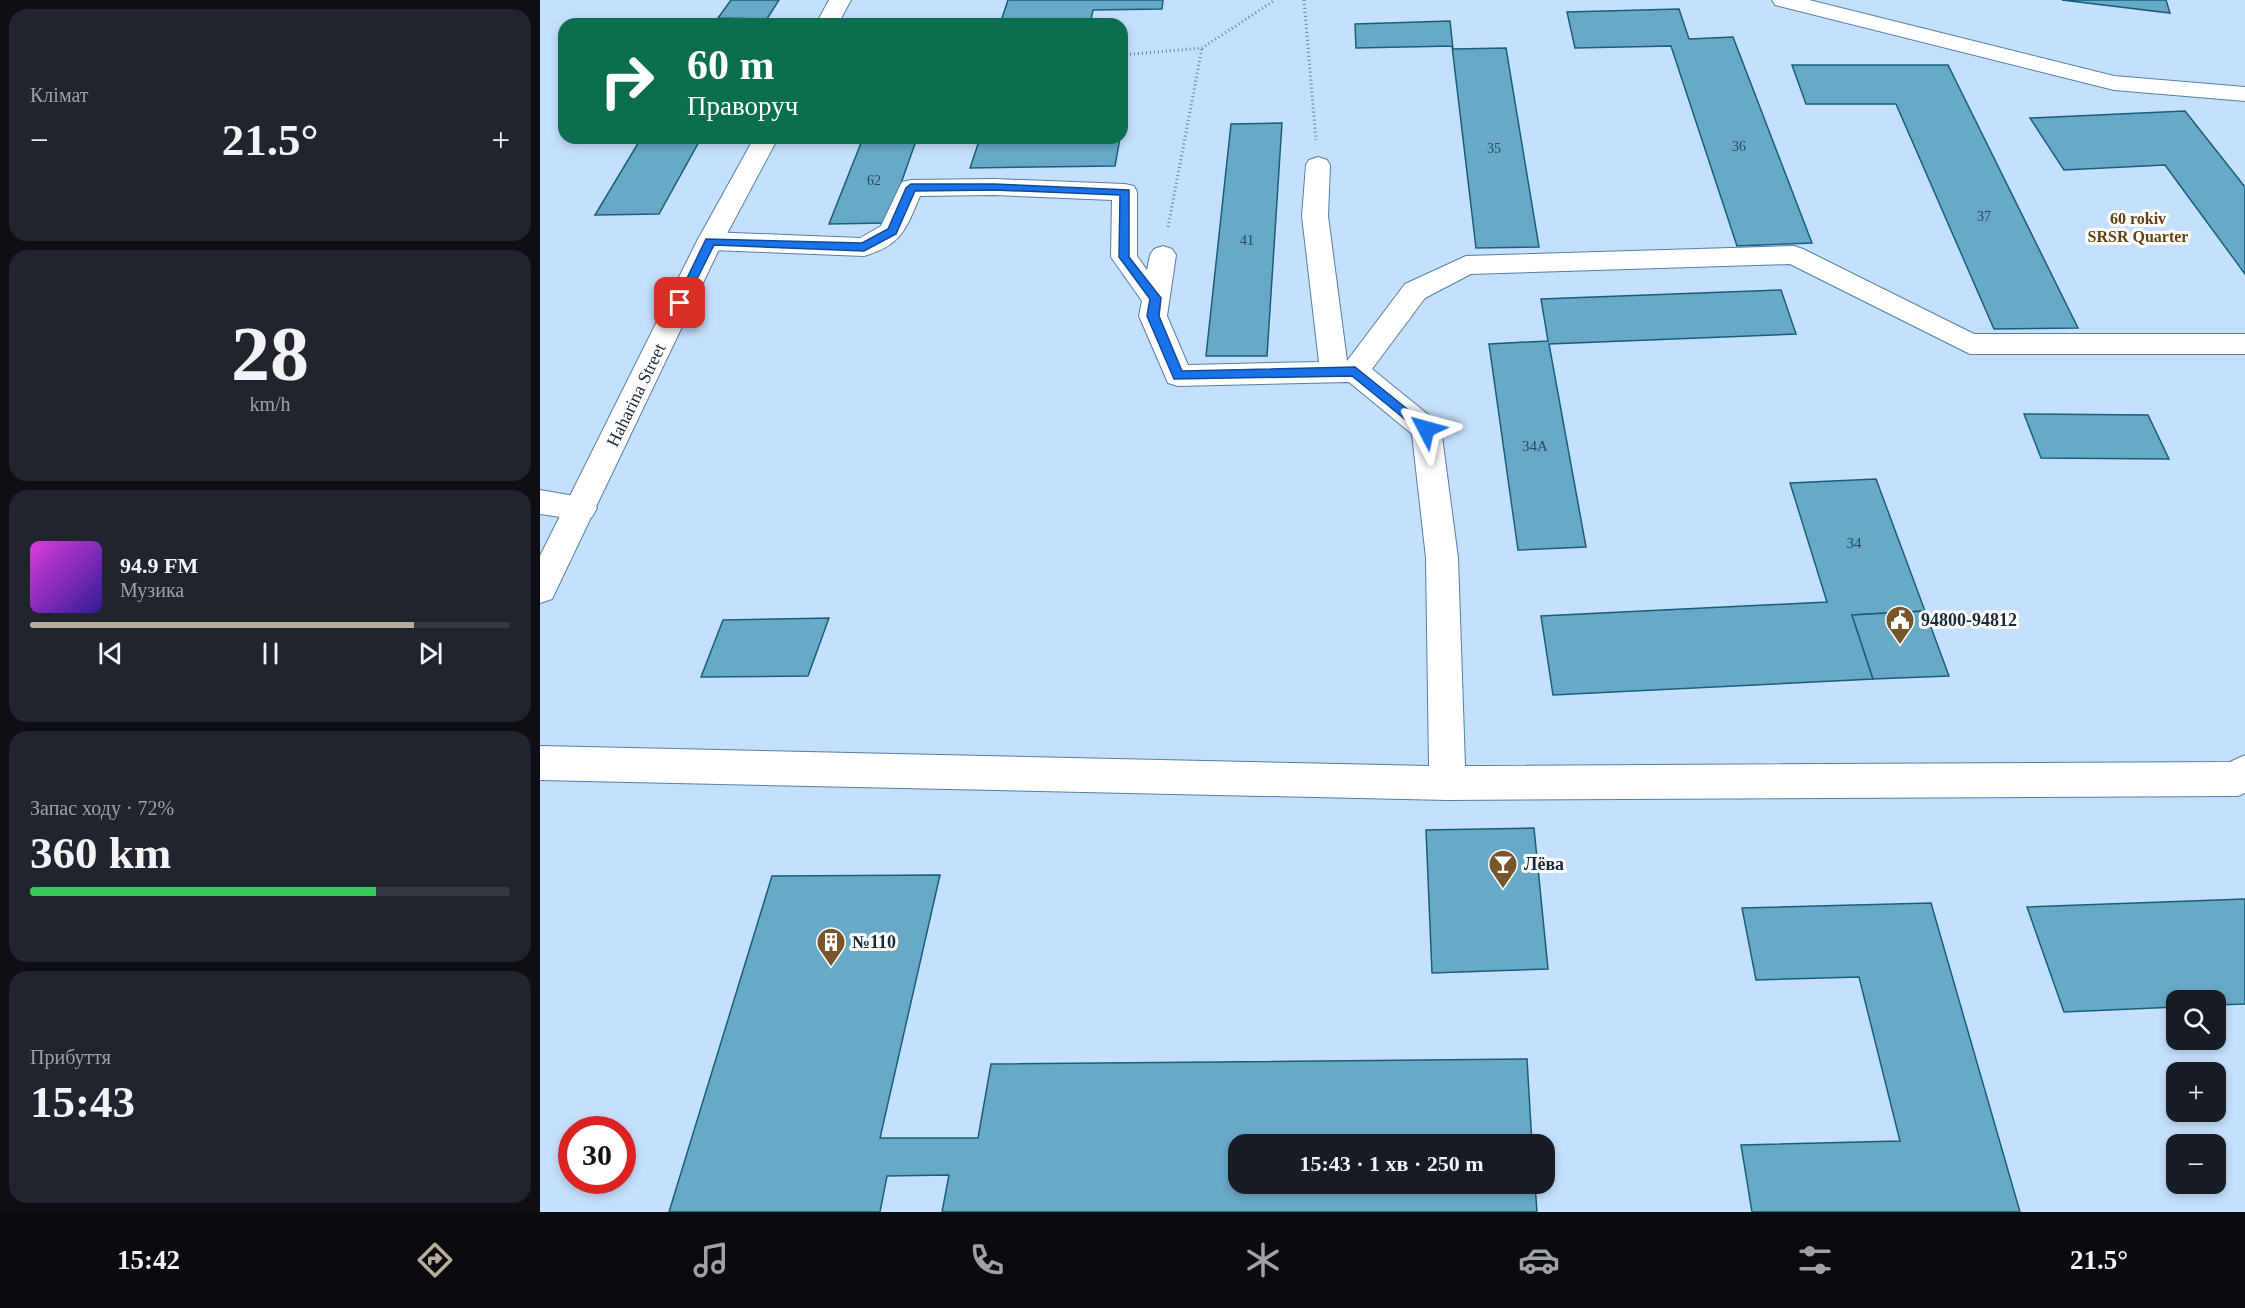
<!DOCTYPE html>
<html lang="uk">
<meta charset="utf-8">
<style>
:root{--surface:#171b24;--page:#20242c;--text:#f1f3f6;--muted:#9ea1a6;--line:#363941;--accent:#baac9c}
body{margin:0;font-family:Georgia,serif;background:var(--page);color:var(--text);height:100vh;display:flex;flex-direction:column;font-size:22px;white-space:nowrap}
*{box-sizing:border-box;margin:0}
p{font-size:20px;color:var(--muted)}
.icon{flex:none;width:33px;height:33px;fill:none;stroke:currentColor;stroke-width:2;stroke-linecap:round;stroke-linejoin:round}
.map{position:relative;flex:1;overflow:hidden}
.details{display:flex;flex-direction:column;gap:9px;padding:9px;background:#0d0f14;width:540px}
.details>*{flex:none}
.hud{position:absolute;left:18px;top:18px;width:570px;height:126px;border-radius:18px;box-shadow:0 3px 9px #0003;background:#0b6e4f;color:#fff;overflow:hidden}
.controls{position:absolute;left:1626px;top:990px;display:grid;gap:12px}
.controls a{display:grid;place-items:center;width:60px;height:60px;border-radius:12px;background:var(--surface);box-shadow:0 3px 9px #0003;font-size:30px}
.speed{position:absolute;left:18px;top:1116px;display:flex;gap:12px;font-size:30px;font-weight:700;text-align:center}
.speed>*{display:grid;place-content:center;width:78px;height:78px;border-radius:50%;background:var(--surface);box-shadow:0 3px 9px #0003;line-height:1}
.speed .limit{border:9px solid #d22;background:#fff;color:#111}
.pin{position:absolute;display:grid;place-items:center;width:51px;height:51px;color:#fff;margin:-26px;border-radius:12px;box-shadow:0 3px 9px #0006}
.me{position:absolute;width:66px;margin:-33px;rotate:309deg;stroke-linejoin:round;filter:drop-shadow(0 0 4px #0008)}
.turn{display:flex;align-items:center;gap:21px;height:126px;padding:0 30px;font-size:27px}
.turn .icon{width:78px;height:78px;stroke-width:2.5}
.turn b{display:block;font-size:42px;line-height:51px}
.big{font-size:45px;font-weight:700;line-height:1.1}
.details .card{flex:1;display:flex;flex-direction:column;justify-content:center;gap:9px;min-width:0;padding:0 21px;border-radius:18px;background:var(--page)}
.details .dial{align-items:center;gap:0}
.dial b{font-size:78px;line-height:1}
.song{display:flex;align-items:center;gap:18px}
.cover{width:72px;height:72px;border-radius:9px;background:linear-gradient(135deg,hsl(300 70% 55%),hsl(250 70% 35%))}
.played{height:6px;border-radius:3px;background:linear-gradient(90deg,var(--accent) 80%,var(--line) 80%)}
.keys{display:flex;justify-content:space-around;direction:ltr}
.heat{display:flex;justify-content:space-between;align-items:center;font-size:33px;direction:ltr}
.charge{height:9px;border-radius:4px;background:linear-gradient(90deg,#34c759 72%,var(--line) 0)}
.trip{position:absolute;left:688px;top:1134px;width:327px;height:60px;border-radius:18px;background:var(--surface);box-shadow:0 3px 9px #0003;font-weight:700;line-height:60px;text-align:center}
.tab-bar{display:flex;height:96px;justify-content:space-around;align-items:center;background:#090b0e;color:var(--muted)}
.tab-bar .icon{width:42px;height:42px}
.tab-bar .selected{color:var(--accent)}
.tab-bar b{font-size:27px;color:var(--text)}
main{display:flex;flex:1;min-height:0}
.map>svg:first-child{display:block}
</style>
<main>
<section class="details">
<div class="card"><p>Клімат</p>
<div class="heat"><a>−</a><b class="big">21.5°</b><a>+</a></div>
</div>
<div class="card dial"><b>28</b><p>km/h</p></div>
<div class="card">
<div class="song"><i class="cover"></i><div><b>94.9 FM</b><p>Музика</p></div></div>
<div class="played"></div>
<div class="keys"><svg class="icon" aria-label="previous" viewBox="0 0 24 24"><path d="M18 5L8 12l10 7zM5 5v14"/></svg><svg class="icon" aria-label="pause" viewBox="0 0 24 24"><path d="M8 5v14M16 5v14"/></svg><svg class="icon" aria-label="next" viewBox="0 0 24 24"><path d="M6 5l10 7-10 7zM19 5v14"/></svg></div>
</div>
<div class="card"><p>Запас ходу · 72%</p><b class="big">360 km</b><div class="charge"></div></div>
<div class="card"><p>Прибуття</p><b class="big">15:43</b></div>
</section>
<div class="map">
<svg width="1705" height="1212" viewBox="0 0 1705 1212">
<rect width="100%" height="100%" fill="#c5e0fc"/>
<!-- building -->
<g fill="#68a9c8" stroke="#185f7b" stroke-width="1.5">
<polygon points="191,0 239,0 227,19 178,18"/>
<polygon points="468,0 623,0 622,9 553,10 550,24 460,24"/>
<polygon points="1522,0 1626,0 1630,13"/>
<polygon points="1139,9 1149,39 1193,37 1272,243 1197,246 1131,46 1035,48 1027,12"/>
<polygon points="910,21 913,49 966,48 999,247 936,248 912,46 816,48 815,24"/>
<polygon points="1252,65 1408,65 1538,328 1454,329 1356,104 1266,104"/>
<polygon points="1645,111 1705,187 1705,274 1625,165 1524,170 1490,118"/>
<polygon points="742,123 727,356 666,356 691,124"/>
<polygon points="323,138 377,138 347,223 289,224"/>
<polygon points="440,138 580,138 575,166 430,168"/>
<polygon points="100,140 160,140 119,214 55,215"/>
<polygon points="1241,290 1256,334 1009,344 1046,547 978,550 949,344 1008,341 1001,299"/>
<polygon points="1484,414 1608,415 1629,459 1501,458"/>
<polygon points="1336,479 1385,611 1312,615 1333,679 1013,695 1001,616 1287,602 1250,483"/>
<polygon points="1385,611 1409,676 1333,679 1312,615"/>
<polygon points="289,618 268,676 161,677 183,620"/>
<polygon points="994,828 1008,969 892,973 886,830"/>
<polygon points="400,875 340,1138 438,1138 451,1064 987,1059 992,1144 699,1144 699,1184 995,1184 997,1212 402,1212 409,1175 347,1176 340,1212 129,1212 232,876"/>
<polygon points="1705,899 1705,1004 1676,1005 1676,1000 1636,1000 1636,1007 1524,1012 1487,907"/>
<polygon points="1391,903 1480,1212 1212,1212 1201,1145 1360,1141 1319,977 1216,980 1202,908"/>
</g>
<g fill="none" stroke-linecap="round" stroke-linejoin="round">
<!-- minor casing -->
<g stroke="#547ea8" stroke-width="2">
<g id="minor">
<polygon points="1232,0 1269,0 1574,76 1705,87 1705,101 1574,90 1235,5"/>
<path d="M778,157L787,160L790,165L788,216L807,361L865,284L926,256L1254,246L1263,249L1434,334H1705V354H1430L1250,264L931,274L885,298L832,369L896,421L901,429L918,558L925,766L1690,762L1705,755V793L1698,796L907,800L0,780V746L889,766L886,558L872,434L809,382L638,386L628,383L599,316L602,301L571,257L572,200L454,195L380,196C366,229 362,245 324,256L170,250L161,247L157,241L161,235L170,232L320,238L341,226L359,188L362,182L371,180L454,179L585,184L594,186L597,192V256L607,270L610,255L614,249L623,246L632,249L636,255L627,316L648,365L779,362L762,216L766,165L769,160Z"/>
<polygon points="0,490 52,499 57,508 52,517 41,520 0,514"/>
</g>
</g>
<!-- secondary casing -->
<g stroke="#547ea8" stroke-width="2">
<g id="secondary">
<polygon points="289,0 311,0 298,24 276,24"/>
<polygon points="214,138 238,138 183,241 12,599 0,603 0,556 157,241"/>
</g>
</g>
<!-- path -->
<g stroke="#6d839a" stroke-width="3" stroke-dasharray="1 3" stroke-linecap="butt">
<polyline points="764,0 776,140"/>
<polyline points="582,55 662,48 735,0"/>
<polyline points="628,227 662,48"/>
</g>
<!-- minor -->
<use href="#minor" fill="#fff" fill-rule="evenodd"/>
<!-- secondary -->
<use href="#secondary" fill="#fff" fill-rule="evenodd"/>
</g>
<!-- route -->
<polygon fill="#1a73e8" stroke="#114b97" stroke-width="1.5" points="371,184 454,184 589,190 589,257 621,298 619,316 642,371 815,367 892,429 886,434 882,433 812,376 634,379 607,316 610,299 579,257 580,195 454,190 375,191 356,234 324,251 174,245 144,305 140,307 135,303 166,239 322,243 348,229 366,188"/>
<!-- icons -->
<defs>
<g id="civic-pin" transform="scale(1.5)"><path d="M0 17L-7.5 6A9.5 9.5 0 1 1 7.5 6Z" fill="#77552d" stroke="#fefefe"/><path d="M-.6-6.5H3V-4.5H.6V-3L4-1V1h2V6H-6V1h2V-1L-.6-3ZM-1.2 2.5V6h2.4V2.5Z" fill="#fff"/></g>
<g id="bar-pin" transform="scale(1.5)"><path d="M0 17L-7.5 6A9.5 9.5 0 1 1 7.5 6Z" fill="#77552d" stroke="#fefefe"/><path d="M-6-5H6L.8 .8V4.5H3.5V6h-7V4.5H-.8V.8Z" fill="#fff"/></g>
<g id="building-pin" transform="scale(1.5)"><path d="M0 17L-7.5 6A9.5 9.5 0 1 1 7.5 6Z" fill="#77552d" stroke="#fefefe"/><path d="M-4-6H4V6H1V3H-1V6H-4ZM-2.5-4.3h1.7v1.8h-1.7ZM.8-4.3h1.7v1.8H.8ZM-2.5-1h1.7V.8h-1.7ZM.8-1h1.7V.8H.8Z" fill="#fff"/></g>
</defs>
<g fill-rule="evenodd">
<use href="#civic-pin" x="1360" y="620"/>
<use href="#bar-pin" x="963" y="864"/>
<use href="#building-pin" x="291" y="942"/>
</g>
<g text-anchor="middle" stroke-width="6" stroke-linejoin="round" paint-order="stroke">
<!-- far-number labels -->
<g font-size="14" fill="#2c495e">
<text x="1199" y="151">36</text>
<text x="954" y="153">35</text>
<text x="334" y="185">62</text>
<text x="1444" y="221">37</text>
<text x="707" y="245">41</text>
</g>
<!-- number labels -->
<g font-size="15" fill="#2c495e">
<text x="995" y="451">34А</text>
<text x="1314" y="548">34</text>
</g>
<!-- far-neighbourhood labels -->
<g font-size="16" font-weight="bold" fill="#65410f" stroke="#fefefe">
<text x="1598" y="224">60 rokiv<tspan x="1598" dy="18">SRSR Quarter</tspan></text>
</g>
<!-- street labels -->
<g font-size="18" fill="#18293b" stroke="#fefefe">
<text transform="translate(96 395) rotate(-64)" y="6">Haharina Street</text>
</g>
<!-- poi labels -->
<g font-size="18" font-weight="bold" fill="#18293b" stroke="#fefefe" text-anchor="start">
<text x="1381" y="626">94800-94812</text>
<text x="984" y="870">Лёва</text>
<text x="312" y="948">№110</text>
</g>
</g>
</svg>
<div class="controls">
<a><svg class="icon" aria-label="search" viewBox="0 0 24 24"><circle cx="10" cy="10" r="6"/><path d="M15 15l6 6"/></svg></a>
<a>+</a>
<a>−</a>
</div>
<div class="speed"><div class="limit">30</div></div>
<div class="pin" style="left:140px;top:303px;background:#d93025"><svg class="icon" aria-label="arrive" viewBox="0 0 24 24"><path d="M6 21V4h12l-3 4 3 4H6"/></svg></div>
<svg class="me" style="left:886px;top:429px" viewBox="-20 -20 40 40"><path d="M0-17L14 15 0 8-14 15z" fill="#1a73e8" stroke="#fff" stroke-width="4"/></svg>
<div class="trip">15:43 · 1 хв · 250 m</div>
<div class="hud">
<div class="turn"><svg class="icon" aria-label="right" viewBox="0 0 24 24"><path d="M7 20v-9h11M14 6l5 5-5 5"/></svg><div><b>60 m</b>Праворуч</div></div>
</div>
</div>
</main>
<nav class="tab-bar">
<b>15:42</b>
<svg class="icon selected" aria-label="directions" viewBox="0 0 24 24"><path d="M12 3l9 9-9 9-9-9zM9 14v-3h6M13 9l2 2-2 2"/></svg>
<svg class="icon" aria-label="music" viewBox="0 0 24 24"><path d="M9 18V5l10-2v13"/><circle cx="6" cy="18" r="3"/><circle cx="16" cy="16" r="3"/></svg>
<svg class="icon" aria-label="phone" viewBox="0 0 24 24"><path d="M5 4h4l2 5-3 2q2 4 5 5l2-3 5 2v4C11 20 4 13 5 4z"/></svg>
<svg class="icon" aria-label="climate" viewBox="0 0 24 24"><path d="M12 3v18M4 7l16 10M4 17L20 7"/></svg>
<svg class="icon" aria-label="car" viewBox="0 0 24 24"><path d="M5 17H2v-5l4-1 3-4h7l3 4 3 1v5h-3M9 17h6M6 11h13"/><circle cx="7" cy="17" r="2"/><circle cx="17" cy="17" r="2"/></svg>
<svg class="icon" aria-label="filters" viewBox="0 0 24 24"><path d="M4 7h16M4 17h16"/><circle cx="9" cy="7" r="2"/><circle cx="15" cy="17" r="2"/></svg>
<b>21.5°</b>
</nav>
